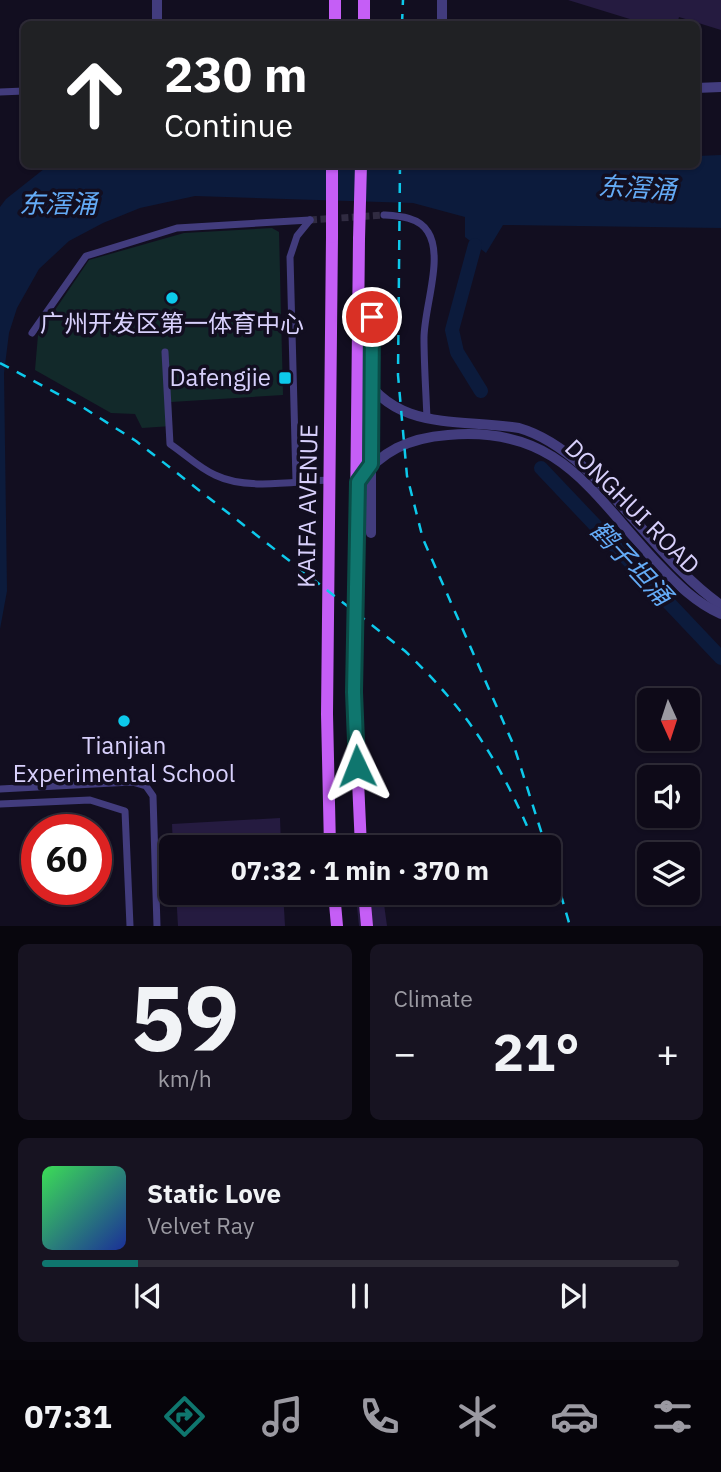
<!DOCTYPE html>
<meta charset="utf-8">
<style>
:root{--surface:#0e0a18;--page:#171321;--text:#f1f3f6;--muted:#9b9aa2;--line:#2e2b37;--accent:#0f766e}
body{margin:0;font-family:"IBM Plex Sans","Noto Sans SC",sans-serif;background:var(--page);color:var(--text);height:100vh;display:flex;flex-direction:column;font-size:26px;white-space:nowrap}
*{box-sizing:border-box;margin:0}
p{font-size:23px;color:var(--muted)}
.icon{flex:none;width:38px;height:38px;fill:none;stroke:currentColor;stroke-width:2;stroke-linecap:round;stroke-linejoin:round}
.map{position:relative;height:926px;overflow:hidden}
.details{display:flex;flex-direction:column;gap:18px;padding:18px;background:#08060d;flex:1}
.details>*{flex:none}
.banner{position:absolute;left:21px;top:21px;width:679px;height:147px;border-radius:10px;box-shadow:0 2px 5px #0004,0 0 0 2px var(--line);background:#202124;color:#fff;overflow:hidden}
.needle{width:46px;rotate:177deg}
.buttons{position:absolute;left:637px;top:688px;display:grid;gap:14px}
.buttons a{display:grid;place-items:center;width:63px;height:63px;border-radius:10px;background:var(--surface);box-shadow:0 2px 5px #0004,0 0 0 2px var(--line);font-size:35px}
.speed{position:absolute;left:21px;top:814px;display:flex;gap:14px;font-size:35px;font-weight:700;text-align:center}
.speed>*{display:grid;place-content:center;width:91px;height:91px;border-radius:50%;background:var(--surface);box-shadow:0 2px 5px #0004,0 0 0 2px var(--line);line-height:1}
.speed .limit{border:10px solid #d22;background:#fff;color:#111}
.pin{position:absolute;display:grid;place-items:center;width:60px;height:60px;color:#fff;margin:-30px;border:4px solid #fff;border-radius:50%;box-shadow:0 2px 7px #0007}
.me{position:absolute;width:77px;margin:-38px;rotate:358deg;stroke-linejoin:round;filter:drop-shadow(0 0 5px #0008)}
.turn{display:flex;align-items:center;gap:24px;height:147px;padding:0 28px;font-size:32px}
.turn .icon{width:91px;height:91px;stroke-width:2.5}
.turn b{display:block;font-size:49px;line-height:60px}
.big{font-size:52px;font-weight:700;line-height:1.1}
.details .card{flex:1;display:flex;flex-direction:column;justify-content:center;gap:10px;min-width:0;padding:0 24px;border-radius:10px;background:var(--page)}
.details .dial{align-items:center;gap:0}
.dial b{font-size:91px;line-height:1}
.song{display:flex;align-items:center;gap:21px}
.cover{width:84px;height:84px;border-radius:10px;background:linear-gradient(135deg,hsl(130 70% 55%),hsl(230 70% 35%))}
.played{height:7px;border-radius:4px;background:linear-gradient(90deg,var(--accent) 15%,var(--line) 15%)}
.keys{display:flex;justify-content:space-around;direction:ltr}
.heat{display:flex;justify-content:space-between;align-items:center;font-size:38px;direction:ltr}
.details .tiles{flex:1;display:grid;gap:18px;grid-template-columns:1fr 1fr}
.card:last-child{grid-column:span 2}
.trip{position:absolute;left:159px;top:835px;width:402px;height:70px;border-radius:10px;background:var(--surface);box-shadow:0 2px 5px #0004,0 0 0 2px var(--line);font-weight:700;line-height:70px;text-align:center}
.tab-bar{display:flex;height:112px;justify-content:space-around;align-items:center;background:#06040a;color:var(--muted)}
.tab-bar .icon{width:49px;height:49px}
.tab-bar .active{color:var(--accent)}
.tab-bar b{font-size:32px;color:var(--text)}
.map>svg:first-child{display:block}
</style>
<div class="map">
<svg width="721" height="926" viewBox="0 0 721 926">
<rect width="100%" height="100%" fill="#120e20"/>
<!-- green -->
<polygon fill="#12292a" points="272,228 279,232 283,395 171,402 172,426 142,428 135,414 111,413 35,370 38,335 89,260 184,233"/>
<!-- water -->
<polygon fill="#0c1b3c" points="721,155 721,228 503,225 486,253 465,237 465,217 413,203 195,196 140,208 103,223 69,241 39,269 17,308 9,333 4,373 7,591 0,629 0,207 6,199 49,165 696,164 697,156"/>
<g fill="none" stroke-linecap="round" stroke-linejoin="round">
<!-- river -->
<g stroke="#0c1b3c" stroke-width="14">
<polyline points="475,245 452,330 457,352 481,391"/>
<polyline points="541,468 721,658"/>
</g>
</g>
<!-- building -->
<g fill="#251b40">
<polygon points="568,0 721,0 721,30 679,17 677,24 646,24"/>
<polygon points="280,818 281,847 173,847 172,824"/>
<polygon points="176,892 283,892 285,926 178,926"/>
<polygon points="384,904 387,926 359,926 357,907"/>
</g>
<g fill="none" stroke-linecap="round" stroke-linejoin="round">
<!-- minor-tunnel -->
<polyline stroke="#302b41" stroke-width="7" stroke-dasharray="7 3.5" stroke-linecap="butt" points="310,220 384,215"/>
<!-- minor -->
<g stroke="#423c7d" stroke-width="7">
<polyline points="0,92 24,91"/>
<path d="M384,215C399,216 419,217 428,232C444,257 424,308 424,338C424,365 426,392 427,419"/>
<polyline points="32,333 86,256 177,228 310,220"/>
<path d="M165,352L170,444C185,454 199,468 215,475C248,491 295,481 330,480"/>
<polyline points="296,481 290,257 297,236 310,220"/>
<polyline points="0,789 132,782 146,786 153,796 157,926"/>
<polyline points="0,804 90,800 125,811 130,926"/>
</g>
<!-- tertiary -->
<g stroke="#423c7d" stroke-width="10">
<polyline points="157,24 157,0"/>
<polyline points="442,24 442,0"/>
<polyline points="696,88 721,87"/>
<path d="M359,369C394,433 459,418 519,428C596,450 652,558 721,605"/>
<path d="M357,482C382,451 408,438 448,435C560,425 591,493 659,565C677,584 696,603 721,614"/>
<polyline points="371,533 371,317"/>
</g>
<!-- primary -->
<g stroke="#c55ef6" stroke-width="12">
<polyline points="335,24 335,0"/>
<polyline points="364,24 364,0"/>
<polyline points="359,239 354,692 361,847"/>
<polyline points="330,847 327,714 332,237"/>
<polyline points="334,892 337,926"/>
<polyline points="364,892 367,926"/>
</g>
<!-- rail -->
<g stroke="#0dc9eb" stroke-width="2.5" stroke-dasharray="10 9" stroke-linecap="butt">
<polyline points="402,24 403,0"/>
<polyline points="400,164 398,375 407,476 423,539 514,746 546,847"/>
<path d="M0,363L84,408L136,441L405,651C470,713 502,765 536,847"/>
<polyline points="550,858 570,926"/>
</g>
<!-- primary-bridge -->
<g stroke="#c55ef6" stroke-width="12">
<polyline points="332,237 332,164"/>
<polyline points="359,239 361,164"/>
</g>
</g>
<g fill="none" stroke-linecap="round" stroke-linejoin="round">
<!-- route casing -->
<g stroke="#0a4d48" stroke-width="18">
<polyline id="route" points="357,766 354,692 358,482 371,464 372,317"/>
</g>
<!-- route -->
<use href="#route" stroke="#0f766e" stroke-width="12"/>
</g>
<!-- markers -->
<g fill="#0dc9eb" stroke="#120e20" stroke-width="2.5">
<circle cx="172" cy="298" r="7"/>
<rect x="278" y="371" width="14" height="14" rx="3.5"/>
<circle cx="124" cy="721" r="7"/>
</g>
<g text-anchor="middle" stroke-width="7" stroke-linejoin="round" paint-order="stroke">
<!-- poi labels -->
<g font-size="24" fill="#d8d0fc" stroke="#120e20">
<text x="172" y="332">广州开发区第一体育中心</text>
<text x="271" y="386" text-anchor="end">Dafengjie</text>
<text x="124" y="754">Tianjian<tspan x="124" dy="28">Experimental School</tspan></text>
</g>
<!-- street labels -->
<g font-size="24" fill="#d8d0fc" stroke="#120e20">
<text transform="translate(308 506) rotate(-89)" y="8">KAIFA AVENUE</text>
<text transform="translate(632 507) rotate(45)" y="8">DONGHUI ROAD</text>
</g>
<!-- water labels -->
<g font-size="26" font-style="italic" fill="#64abf6" stroke="#120e20">
<text transform="translate(637 188) rotate(3)" y="9">东滘涌</text>
<text x="58" y="213">东滘涌</text>
<text transform="translate(631 563) rotate(47)" y="9">鹤子坦涌</text>
</g>
</g>
</svg>
<div class="buttons">
<a><svg class="needle" viewBox="-14 -14 28 28"><path d="M0-13l5 13h-10z" fill="#e53935"/><path d="M0 13l5-13h-10z" fill="#9b9aa2"/></svg></a>
<a><svg class="icon" aria-label="sound" viewBox="0 0 24 24"><path d="M4 9h4l5-4v14l-5-4H4zM17 9q2 3 0 6"/></svg></a>
<a><svg class="icon" aria-label="layers" viewBox="0 0 24 24"><path d="M12 4l9 5-9 5-9-5zM3 14l9 5 9-5"/></svg></a>
</div>
<div class="speed"><div class="limit">60</div></div>
<div class="pin" style="left:372px;top:317px;background:#d93025"><svg class="icon" aria-label="arrive" viewBox="0 0 24 24"><path d="M6 21V4h12l-3 4 3 4H6"/></svg></div>
<svg class="me" style="left:357px;top:766px" viewBox="-20 -20 40 40"><path d="M0-17L14 15 0 8-14 15z" fill="#0f766e" stroke="#fff" stroke-width="4"/></svg>
<div class="trip">07:32 · 1 min · 370 m</div>
<div class="banner">
<div class="turn"><svg class="icon" aria-label="ahead" viewBox="0 0 24 24"><path d="M12 20V5M6 11l6-6 6 6"/></svg><div><b>230 m</b>Continue</div></div>
</div>
</div>
<section class="details">
<div class="tiles">
<div class="card dial"><b>59</b><p>km/h</p></div>
<div class="card"><p>Climate</p>
<div class="heat"><a>−</a><b class="big">21°</b><a>+</a></div>
</div>
<div class="card">
<div class="song"><i class="cover"></i><div><b>Static Love</b><p>Velvet Ray</p></div></div>
<div class="played"></div>
<div class="keys"><svg class="icon" aria-label="previous" viewBox="0 0 24 24"><path d="M18 5L8 12l10 7zM5 5v14"/></svg><svg class="icon" aria-label="pause" viewBox="0 0 24 24"><path d="M8 5v14M16 5v14"/></svg><svg class="icon" aria-label="next" viewBox="0 0 24 24"><path d="M6 5l10 7-10 7zM19 5v14"/></svg></div>
</div>
</div>
</section>
<nav class="tab-bar">
<b>07:31</b>
<svg class="icon active" aria-label="directions" viewBox="0 0 24 24"><path d="M12 3l9 9-9 9-9-9zM9 14v-3h6M13 9l2 2-2 2"/></svg>
<svg class="icon" aria-label="music" viewBox="0 0 24 24"><path d="M9 18V5l10-2v13"/><circle cx="6" cy="18" r="3"/><circle cx="16" cy="16" r="3"/></svg>
<svg class="icon" aria-label="phone" viewBox="0 0 24 24"><path d="M5 4h4l2 5-3 2q2 4 5 5l2-3 5 2v4C11 20 4 13 5 4z"/></svg>
<svg class="icon" aria-label="climate" viewBox="0 0 24 24"><path d="M12 3v18M4 7l16 10M4 17L20 7"/></svg>
<svg class="icon" aria-label="car" viewBox="0 0 24 24"><path d="M5 17H2v-5l4-1 3-4h7l3 4 3 1v5h-3M9 17h6M6 11h13"/><circle cx="7" cy="17" r="2"/><circle cx="17" cy="17" r="2"/></svg>
<svg class="icon" aria-label="filters" viewBox="0 0 24 24"><path d="M4 7h16M4 17h16"/><circle cx="9" cy="7" r="2"/><circle cx="15" cy="17" r="2"/></svg>
</nav>
